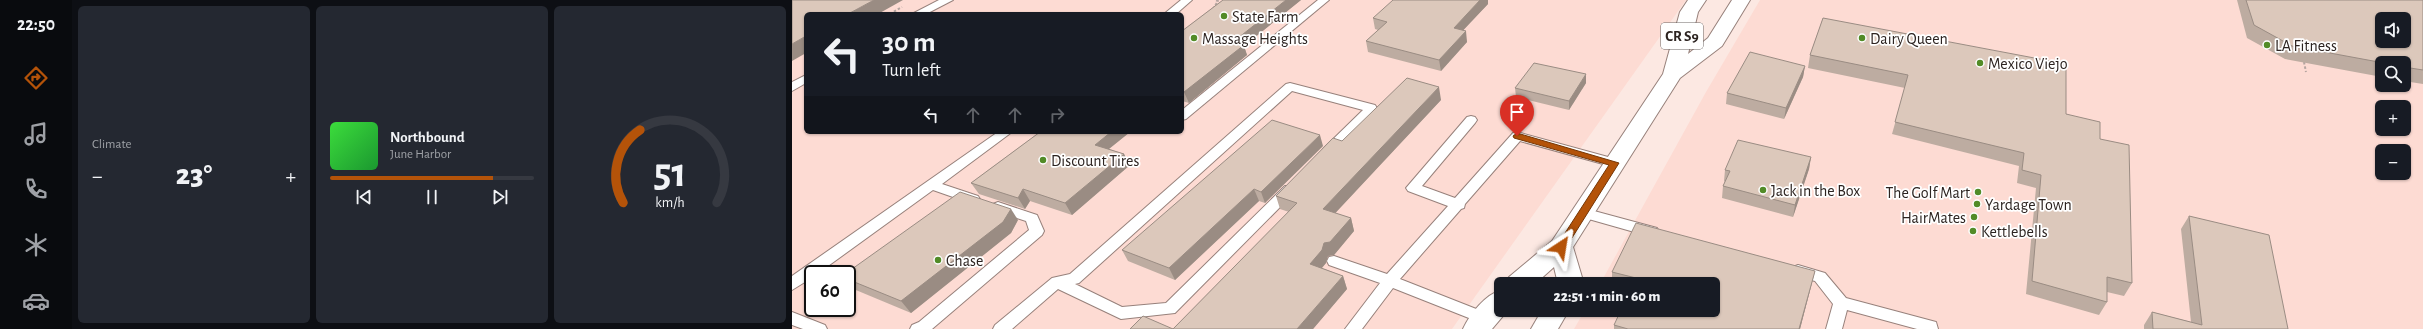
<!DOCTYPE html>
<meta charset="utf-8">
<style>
:root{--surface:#171b24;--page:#242831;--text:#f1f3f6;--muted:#9ea1a6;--line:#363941;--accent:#b45309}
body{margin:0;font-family:"Alegreya Sans",sans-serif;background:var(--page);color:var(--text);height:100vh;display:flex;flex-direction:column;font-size:15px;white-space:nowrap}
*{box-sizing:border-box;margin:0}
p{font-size:13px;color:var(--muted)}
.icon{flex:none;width:22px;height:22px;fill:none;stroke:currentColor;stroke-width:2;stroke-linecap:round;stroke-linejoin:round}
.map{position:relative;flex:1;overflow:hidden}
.side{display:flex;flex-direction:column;gap:6px;padding:6px;background:#0d0f14;width:720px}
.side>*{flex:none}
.banner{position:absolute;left:12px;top:12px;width:380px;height:122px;border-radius:6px;box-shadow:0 1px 3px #0004;background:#171b24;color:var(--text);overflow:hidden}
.controls{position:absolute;left:1583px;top:12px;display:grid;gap:8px}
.controls a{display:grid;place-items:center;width:36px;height:36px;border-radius:6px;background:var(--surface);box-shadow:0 1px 3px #0004;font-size:20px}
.speed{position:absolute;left:12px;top:265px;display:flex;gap:8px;font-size:20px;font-weight:700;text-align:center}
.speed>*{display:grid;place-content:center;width:52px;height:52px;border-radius:50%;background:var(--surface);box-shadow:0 1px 3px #0004;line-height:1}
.speed .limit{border:2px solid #111;border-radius:6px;background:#fff;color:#111}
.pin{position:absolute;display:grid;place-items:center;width:34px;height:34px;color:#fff;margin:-41px -17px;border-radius:50% 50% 50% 0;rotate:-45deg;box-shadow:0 0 4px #0007}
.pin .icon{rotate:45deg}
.me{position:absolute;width:44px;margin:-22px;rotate:33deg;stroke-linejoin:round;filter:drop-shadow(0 0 3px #0008)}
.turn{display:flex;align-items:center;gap:14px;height:84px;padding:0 12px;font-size:18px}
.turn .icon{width:52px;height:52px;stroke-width:2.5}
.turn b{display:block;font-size:28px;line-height:34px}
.lanes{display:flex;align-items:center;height:38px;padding:0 12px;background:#0003;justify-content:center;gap:20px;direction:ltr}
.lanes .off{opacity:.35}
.big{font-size:30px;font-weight:800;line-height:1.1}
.side .tile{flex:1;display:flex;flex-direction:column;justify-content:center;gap:6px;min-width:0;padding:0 14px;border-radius:6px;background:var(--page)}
.side .dial{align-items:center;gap:0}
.dial svg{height:104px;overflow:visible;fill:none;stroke:var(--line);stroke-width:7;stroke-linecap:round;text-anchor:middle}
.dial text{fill:var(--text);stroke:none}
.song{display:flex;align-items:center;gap:12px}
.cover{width:48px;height:48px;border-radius:6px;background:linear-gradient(135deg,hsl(120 70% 55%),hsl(130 70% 35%))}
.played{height:4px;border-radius:2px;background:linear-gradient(90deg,var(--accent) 80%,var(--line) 80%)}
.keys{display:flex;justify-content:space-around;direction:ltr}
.heat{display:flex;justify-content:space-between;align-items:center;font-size:22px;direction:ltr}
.side .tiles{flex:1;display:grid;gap:6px;grid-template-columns:repeat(3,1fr)}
.trip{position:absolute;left:702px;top:277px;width:226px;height:40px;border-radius:6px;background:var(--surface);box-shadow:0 1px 3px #0004;font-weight:800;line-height:40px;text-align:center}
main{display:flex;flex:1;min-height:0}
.dock{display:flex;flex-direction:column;width:72px;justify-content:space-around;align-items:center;background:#090b0e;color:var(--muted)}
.dock .icon{width:28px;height:28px}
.dock .selected{color:var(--accent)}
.dock b{font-size:18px;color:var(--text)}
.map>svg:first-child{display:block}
</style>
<main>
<nav class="dock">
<b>22:50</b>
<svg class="icon selected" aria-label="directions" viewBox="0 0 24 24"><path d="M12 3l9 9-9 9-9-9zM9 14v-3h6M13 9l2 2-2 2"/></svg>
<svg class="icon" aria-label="music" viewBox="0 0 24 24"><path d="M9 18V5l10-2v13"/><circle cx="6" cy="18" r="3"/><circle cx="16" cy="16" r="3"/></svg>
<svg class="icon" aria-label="phone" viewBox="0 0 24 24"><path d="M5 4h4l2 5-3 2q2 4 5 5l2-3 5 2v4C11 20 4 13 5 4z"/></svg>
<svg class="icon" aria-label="climate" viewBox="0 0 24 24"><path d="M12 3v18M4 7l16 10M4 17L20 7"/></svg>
<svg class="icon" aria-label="car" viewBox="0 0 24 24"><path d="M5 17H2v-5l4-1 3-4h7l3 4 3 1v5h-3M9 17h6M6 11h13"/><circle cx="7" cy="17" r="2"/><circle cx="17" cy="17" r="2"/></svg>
</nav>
<section class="side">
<div class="tiles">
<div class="tile"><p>Climate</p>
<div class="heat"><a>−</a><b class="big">23°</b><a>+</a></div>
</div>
<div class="tile">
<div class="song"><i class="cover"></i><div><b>Northbound</b><p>June Harbor</p></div></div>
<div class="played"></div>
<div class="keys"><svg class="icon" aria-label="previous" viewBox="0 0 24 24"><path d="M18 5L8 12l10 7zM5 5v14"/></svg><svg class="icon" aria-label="pause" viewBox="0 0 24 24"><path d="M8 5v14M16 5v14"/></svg><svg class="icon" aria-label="next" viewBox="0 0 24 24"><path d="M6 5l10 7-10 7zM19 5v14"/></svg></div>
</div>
<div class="tile dial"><svg viewBox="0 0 100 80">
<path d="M14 69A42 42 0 1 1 86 69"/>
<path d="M14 69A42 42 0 0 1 27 13" stroke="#b45309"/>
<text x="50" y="56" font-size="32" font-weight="700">51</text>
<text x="50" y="72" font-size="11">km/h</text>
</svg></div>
</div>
</section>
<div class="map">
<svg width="1631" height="329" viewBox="0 0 1631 329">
<rect width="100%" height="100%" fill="#fce8e2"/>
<!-- built -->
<g fill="#fddbd3" fill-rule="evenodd">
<path d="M0,0H894L660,329H0ZM14,14H390V132H14ZM21,274H55V308H21Z"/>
<path d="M968,0H1631V329H782L793,310H921V284H808L914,92ZM1590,19H1612V41H1590ZM1590,63H1612V85H1590ZM1590,107H1612V129H1590ZM1590,151H1612V173H1590Z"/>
</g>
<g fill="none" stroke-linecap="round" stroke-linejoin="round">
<!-- service casing -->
<g stroke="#97817b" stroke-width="2">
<g id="service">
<polygon points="147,0 161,0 134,14 120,14"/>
<polygon points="389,0 400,0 384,14 372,14"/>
<polygon points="526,0 537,0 394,119 390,120 390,110"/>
<polygon points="14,75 14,83 0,91 0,82"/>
<polygon points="498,83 583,105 585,108 541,155 536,156 530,152 531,149 571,110 500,91 287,283 283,284 330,307 374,303 493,186 503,186 505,189 503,192 383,313 329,319 266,289 220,329 201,329 203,325 260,278 278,274 494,84"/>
<polygon points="679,116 683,117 685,120 683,123 630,186 663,198 721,133 725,132 827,160 828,163 822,167 728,141 673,204 672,208 669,209 608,279 697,314 700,318 697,322 692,324 687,322 601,288 570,329 553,329 588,283 537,265 535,261 537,257 542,256 595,274 656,206 616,191 614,188 675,117"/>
<polygon points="206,132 220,132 150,184 186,196 188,199 186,202 181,204 141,190 25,274 21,274 21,277 0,290 0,276"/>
<polygon points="206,202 245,215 252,231 250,235 140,329 118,329 120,325 127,322 237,230 234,221 201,210 199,207 201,204"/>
<polygon points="791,208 865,228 867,232 865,236 860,237 786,216 784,213 786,210"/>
<polygon points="1006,265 1033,273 1054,298 1144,322 1146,329 1125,329 1055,310 1050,329 1034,329 1041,304 1023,281 1001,275 999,271 1001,267"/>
<polygon points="0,312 33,325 35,329 11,329 0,325"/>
</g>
</g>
<!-- primary casing -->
<g stroke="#97817b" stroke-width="2">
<g id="primary">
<polygon points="896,0 914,0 906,12 896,54 916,38 940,0 958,0 930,46 888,78 781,247 792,284 766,284 762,267 743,284 713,284 717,277 760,241 871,74 888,12"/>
<path d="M709,290V310H716L700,329H671C678,314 693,295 709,290Z"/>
<polygon points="750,310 777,310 766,329 739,329"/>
</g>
</g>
<!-- path -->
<g stroke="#b5a5a0" stroke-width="2" stroke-dasharray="2.5 2" stroke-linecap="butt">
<polyline points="421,9 426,1 423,0"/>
<polyline points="98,14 110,7"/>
<polyline points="1512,62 1514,72"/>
</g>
<!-- service -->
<use href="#service" fill="#fff" fill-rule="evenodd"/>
<!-- primary -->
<use href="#primary" fill="#fff" fill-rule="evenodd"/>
</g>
<!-- wall -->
<g fill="#bdaca1">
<polygon points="431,0 509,0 452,46 455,55 397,103 390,101 390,31"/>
<polygon points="1445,0 1631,0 1631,84 1612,81 1612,63 1590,63 1590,77 1493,59 1455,38"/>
<polygon points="696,4 671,30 675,42 649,71 576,52 574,41 586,30 583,29 581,18"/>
<polygon points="1031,18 1274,114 1308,139 1340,283 1332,296 1315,292 1315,302 1307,315 1234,294 1244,188 1225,183 1227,166 1100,134 1113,88 1016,68 1018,55"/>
<polygon points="1013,66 1011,77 992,119 934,104 935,93"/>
<polygon points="794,83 777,110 724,97 723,88"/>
<polygon points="649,100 543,213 559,218 562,231 542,255 536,256 534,263 530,268 551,276 555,289 521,329 338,329 381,329 497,212 488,209 484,196 550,141"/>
<polygon points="248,132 338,132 317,149 332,154 338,165 280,215 238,201 233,209 187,194 179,183"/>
<polygon points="531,146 473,203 467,201 383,280 336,261 330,250"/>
<polygon points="1019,157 1017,169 1001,217 930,198 931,186 933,182 932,181 933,170"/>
<polygon points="1397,216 1496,329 1352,329 1352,325 1360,312 1399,322 1389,229"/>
<polygon points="226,220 219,233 119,313 59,288 55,283 55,274"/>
<polygon points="1023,271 1008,329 822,329 822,325 921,284 820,284 820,272"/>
</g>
<!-- shaded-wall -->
<g fill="#9a8c83">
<polygon points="82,0 111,0 86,14 56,14"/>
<polygon points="494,0 509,0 452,46 455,55 397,103 392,92 441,42"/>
<polygon points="688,0 696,0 696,4 663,39 662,28"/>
<polygon points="674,31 675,42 649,71 647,60"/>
<polygon points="14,36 14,53 0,61 0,44"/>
<polygon points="1013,66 1011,77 992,119 994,108"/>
<polygon points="794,74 794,83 777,110 777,101"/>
<polygon points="647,87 649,100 535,222 531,209"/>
<polygon points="319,132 338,132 308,156 303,145"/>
<polygon points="528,135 531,146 473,203 469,192"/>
<polygon points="332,154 338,165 280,215 273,203"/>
<polygon points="1019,157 1017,169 1001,217 1003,205"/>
<polygon points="231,189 238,201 233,209 226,198"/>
<polygon points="462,189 467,201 383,280 377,268"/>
<polygon points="219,209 226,220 219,233 119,313 109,301"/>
<polygon points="559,218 562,231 542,255 536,256 534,263 522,277 518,264 532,243"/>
<polygon points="1023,271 1008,329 1007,329"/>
<polygon points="551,276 555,289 521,329 505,329"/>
</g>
<!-- building -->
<g fill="#dcc8bb" stroke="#9a8c83" fill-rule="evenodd">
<polygon points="0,0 82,0 56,14 14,14 14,36 0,44"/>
<polygon points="431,0 494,0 441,42 452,45 392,92 390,91 390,31"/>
<polygon points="601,0 688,0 662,28 674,31 647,60 574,41 595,22 581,18"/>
<path d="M1454,0H1631V70L1612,67V63H1592L1500,46L1462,25ZM1590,19H1612V41H1590Z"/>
<polygon points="1031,18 1274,64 1274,114 1308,122 1308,139 1337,145 1340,283 1315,277 1315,302 1240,281 1249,175 1230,170 1232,153 1103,122 1116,75 1018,55"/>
<polygon points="958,52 1013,66 994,108 935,93"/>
<polygon points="742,63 794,74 777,101 723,88"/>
<polygon points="615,78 647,87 531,209 559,218 538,242 532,243 530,250 518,264 551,276 505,329 338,329 351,316 381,329 505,203 484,196 541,138 550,141"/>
<polygon points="480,120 528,135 469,192 462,189 377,268 330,250"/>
<polygon points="248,132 319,132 303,145 332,154 273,203 231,189 226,198 179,183"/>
<polygon points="946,140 1019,157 1003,205 931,186 938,171 933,170"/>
<polygon points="168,192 219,209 211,222 109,301 55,279 55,274 53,274"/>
<polygon points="1397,216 1477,235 1496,329 1361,329 1360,312 1410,325"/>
<polygon points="844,223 1023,271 1007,329 836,329 822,325 829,310 921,310 921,284 841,284 844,278 820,272"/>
</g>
<!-- route -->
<polygon fill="#b45309" stroke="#753606" points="725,133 827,163 773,249 769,251 764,247 817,165 722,138 721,136"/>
<!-- markers -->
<g fill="#528b27" stroke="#fff" stroke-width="1.5">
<circle cx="432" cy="16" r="4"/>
<circle cx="402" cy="38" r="4"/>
<circle cx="1070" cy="38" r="4"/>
<circle cx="1475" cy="45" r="4"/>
<circle cx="1188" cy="63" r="4"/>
<circle cx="251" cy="160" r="4"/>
<circle cx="971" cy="190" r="4"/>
<circle cx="1186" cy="192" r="4"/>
<circle cx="1185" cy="204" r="4"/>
<circle cx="1182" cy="217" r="4"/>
<circle cx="1181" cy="231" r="4"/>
<circle cx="146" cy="260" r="4"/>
</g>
<g text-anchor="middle" stroke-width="3.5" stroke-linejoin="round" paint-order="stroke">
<!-- shield labels -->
<rect fill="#fff" stroke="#6b6563" stroke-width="1" x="869" y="23" width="42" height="26" rx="3"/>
<g font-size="15" font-weight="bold" fill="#2c2320">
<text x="890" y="41">CR S9</text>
</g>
<!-- poi labels -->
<g font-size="16" fill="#2c2320" stroke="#fff" text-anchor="start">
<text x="440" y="22">State Farm</text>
<text x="410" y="44">Massage Heights</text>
<text x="1078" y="44">Dairy Queen</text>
<text x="1483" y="51">LA Fitness</text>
<text x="1196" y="69">Mexico Viejo</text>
<text x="259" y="166">Discount Tires</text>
<text x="979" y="196">Jack in the Box</text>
<text x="1178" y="198" text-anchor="end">The Golf Mart</text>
<text x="1193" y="210">Yardage Town</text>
<text x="1174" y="223" text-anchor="end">HairMates</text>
<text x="1189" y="237">Kettlebells</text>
<text x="154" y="266">Chase</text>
</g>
</g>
</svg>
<div class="controls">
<a><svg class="icon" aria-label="sound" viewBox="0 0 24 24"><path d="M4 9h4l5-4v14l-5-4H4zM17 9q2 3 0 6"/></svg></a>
<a><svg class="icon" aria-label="search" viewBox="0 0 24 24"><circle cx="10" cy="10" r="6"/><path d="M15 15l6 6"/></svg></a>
<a>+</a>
<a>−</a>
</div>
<div class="speed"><div class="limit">60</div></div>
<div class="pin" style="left:725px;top:136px;background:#d93025"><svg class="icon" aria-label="arrive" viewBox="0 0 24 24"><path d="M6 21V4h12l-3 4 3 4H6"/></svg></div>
<svg class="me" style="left:769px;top:247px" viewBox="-20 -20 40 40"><path d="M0-17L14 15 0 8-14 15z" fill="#b45309" stroke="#fff" stroke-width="4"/></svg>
<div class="trip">22:51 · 1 min · 60 m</div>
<div class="banner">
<div class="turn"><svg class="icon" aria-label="left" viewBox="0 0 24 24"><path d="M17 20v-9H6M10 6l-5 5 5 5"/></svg><div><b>30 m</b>Turn left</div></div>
<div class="lanes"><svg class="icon" aria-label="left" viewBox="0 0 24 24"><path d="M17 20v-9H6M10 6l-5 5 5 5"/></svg><svg class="icon off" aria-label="ahead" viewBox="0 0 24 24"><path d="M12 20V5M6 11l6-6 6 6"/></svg><svg class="icon off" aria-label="ahead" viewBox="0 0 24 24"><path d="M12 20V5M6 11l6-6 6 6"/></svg><svg class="icon off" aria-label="right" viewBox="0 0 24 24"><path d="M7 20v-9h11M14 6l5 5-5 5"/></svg></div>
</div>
</div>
</main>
